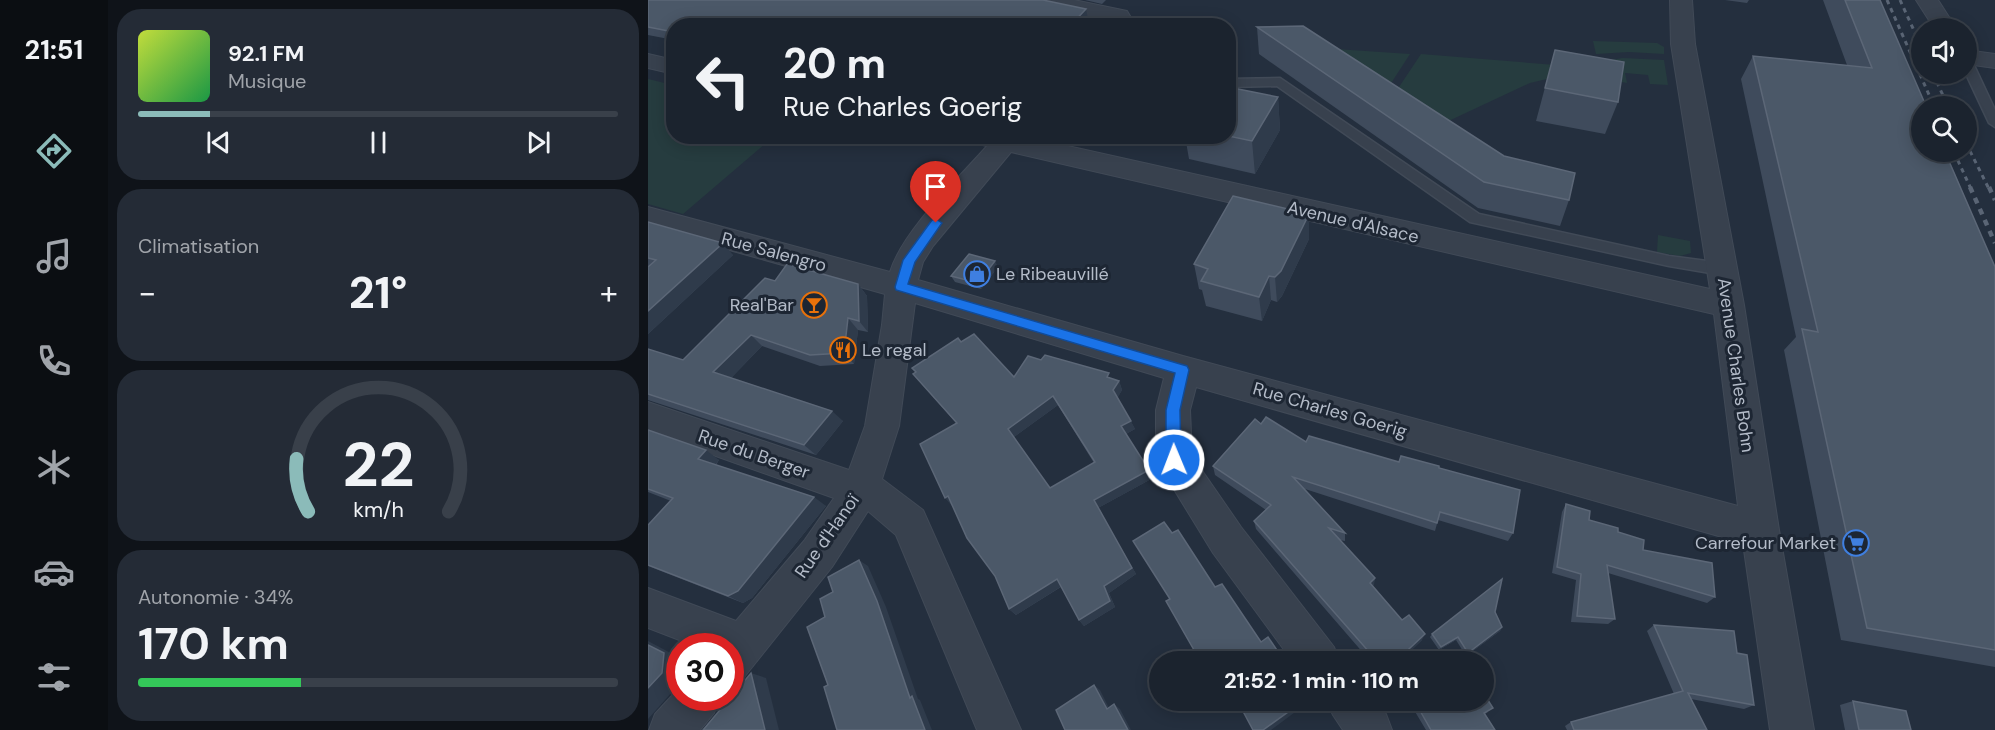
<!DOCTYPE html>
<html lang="fr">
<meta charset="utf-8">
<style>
:root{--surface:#1b232e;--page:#242b36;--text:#f1f3f6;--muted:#a0a4aa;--line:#39404a;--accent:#8bbbb9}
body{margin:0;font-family:"DM Sans",sans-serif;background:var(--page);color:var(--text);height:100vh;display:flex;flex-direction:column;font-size:22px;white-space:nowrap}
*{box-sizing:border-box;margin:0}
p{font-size:20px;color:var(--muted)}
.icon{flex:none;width:33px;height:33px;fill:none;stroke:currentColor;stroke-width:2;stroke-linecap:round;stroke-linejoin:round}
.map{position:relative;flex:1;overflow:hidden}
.sheet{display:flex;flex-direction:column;gap:9px;padding:9px;background:#0f1319;width:540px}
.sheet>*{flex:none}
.top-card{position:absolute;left:18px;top:18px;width:570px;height:126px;border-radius:24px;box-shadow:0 3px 15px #0003,0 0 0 2px var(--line);background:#1b232e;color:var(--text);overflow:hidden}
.tools{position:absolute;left:1263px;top:18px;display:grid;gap:12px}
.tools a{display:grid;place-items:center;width:66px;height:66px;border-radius:50%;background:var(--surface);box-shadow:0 3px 15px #0003,0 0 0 2px var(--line);font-size:30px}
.speed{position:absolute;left:18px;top:633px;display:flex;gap:12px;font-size:30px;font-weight:700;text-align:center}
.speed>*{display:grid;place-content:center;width:78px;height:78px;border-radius:50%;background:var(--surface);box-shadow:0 3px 15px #0003,0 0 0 2px var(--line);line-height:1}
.speed .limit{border:9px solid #d22;background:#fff;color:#111}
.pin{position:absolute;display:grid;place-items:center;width:51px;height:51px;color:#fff;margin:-62px -26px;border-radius:50% 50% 50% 0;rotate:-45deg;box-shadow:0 0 6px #0007}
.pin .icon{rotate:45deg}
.me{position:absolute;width:66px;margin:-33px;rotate:359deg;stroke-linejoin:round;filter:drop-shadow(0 0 4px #0008)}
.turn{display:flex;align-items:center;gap:21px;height:126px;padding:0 18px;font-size:27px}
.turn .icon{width:78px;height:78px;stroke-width:2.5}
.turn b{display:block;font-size:42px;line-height:51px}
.big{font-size:45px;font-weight:700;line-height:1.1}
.sheet .widget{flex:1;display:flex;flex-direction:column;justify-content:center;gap:9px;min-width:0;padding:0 21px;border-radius:24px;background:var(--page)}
.sheet .dial{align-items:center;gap:0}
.dial svg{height:156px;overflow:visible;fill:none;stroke:var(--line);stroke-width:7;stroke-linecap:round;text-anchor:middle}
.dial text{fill:var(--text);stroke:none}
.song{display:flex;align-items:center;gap:18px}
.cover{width:72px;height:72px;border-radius:9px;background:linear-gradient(135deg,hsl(70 70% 55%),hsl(140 70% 35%))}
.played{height:6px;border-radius:3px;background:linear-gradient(90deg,var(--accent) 15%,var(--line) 15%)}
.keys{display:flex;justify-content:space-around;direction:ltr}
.heat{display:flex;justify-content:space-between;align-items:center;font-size:33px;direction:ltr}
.charge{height:9px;border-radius:4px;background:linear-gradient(90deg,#34c759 34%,var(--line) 0)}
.trip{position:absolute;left:501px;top:651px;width:345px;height:60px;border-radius:30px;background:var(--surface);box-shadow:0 3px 15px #0003,0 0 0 2px var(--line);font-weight:700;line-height:60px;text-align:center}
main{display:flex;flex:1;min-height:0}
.tabs{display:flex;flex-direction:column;width:108px;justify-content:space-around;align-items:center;background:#0b0e12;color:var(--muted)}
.tabs .icon{width:42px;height:42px}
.tabs .active{color:var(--accent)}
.tabs b{font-size:27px;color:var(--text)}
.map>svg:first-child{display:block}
</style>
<main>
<nav class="tabs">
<b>21:51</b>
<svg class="icon active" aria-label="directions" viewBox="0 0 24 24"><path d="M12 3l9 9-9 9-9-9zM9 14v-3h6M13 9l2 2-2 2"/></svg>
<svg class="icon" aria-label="music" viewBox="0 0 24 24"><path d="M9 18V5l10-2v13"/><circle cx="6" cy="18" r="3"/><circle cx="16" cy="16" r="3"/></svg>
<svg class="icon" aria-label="phone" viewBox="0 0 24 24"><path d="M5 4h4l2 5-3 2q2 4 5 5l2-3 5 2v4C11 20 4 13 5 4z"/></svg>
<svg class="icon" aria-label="climate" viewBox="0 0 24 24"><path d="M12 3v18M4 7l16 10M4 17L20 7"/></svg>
<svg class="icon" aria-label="car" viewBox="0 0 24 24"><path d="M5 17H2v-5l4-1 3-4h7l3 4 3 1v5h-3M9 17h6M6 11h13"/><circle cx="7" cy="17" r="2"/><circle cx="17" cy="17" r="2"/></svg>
<svg class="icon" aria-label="filters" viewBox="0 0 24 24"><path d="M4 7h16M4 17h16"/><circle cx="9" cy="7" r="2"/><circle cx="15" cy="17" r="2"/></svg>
</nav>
<section class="sheet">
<div class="widget">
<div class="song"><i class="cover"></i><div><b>92.1 FM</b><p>Musique</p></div></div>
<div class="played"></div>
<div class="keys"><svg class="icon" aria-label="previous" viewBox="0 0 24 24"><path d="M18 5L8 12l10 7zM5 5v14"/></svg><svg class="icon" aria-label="pause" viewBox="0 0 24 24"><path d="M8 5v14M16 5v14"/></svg><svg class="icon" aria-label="next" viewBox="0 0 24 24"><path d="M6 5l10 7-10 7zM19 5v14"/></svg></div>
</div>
<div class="widget"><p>Climatisation</p>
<div class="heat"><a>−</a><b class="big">21°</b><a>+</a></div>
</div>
<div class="widget dial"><svg viewBox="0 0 100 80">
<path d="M14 69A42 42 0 1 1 86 69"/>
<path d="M14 69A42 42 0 0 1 8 42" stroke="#8bbbb9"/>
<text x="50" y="56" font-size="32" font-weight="700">22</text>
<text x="50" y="72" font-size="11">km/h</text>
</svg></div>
<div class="widget"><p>Autonomie · 34%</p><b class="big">170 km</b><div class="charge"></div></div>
</section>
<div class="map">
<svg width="1347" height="730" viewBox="0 0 1347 730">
<rect width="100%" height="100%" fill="#242f3e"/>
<!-- green -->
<g fill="#263c3f">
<polygon points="945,41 1009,43 1016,47 1016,54 981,52 948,54"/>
<polygon points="673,48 762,54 738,91"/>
<polygon points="773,54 920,66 903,78 882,83 792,125 745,96"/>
<polygon points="975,58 1016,60 1020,85 1002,84 1000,75 977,73 979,83 952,78 949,62"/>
<polygon points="0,79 25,85 26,136 125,137 35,214 0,204"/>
<polygon points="1010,235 1042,241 1043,253 1032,256 1009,252"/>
</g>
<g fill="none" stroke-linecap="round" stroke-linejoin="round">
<!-- service casing -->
<g stroke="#414a57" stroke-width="3">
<g id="service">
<polygon points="1318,58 1324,61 1347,110 1347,127 1341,123 1318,74"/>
<polygon points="632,78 831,214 1021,256 1074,263 1079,265 1082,269 1079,273 1074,275 1021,266 822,222 629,86 580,87 580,79"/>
</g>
</g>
<!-- minor casing -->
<g stroke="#414a57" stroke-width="2">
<g id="minor">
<polygon points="384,0 426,0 479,11 482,16 479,21 471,23 387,5"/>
<path d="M1022,0H1044L1047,44L1096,305L1131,530L1166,730H1122L1095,543L548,387L542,410L544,456L593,527L686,647L692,662H645L565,553L508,460V410L516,378L267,303L251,426L234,479L275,510L373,730H329L248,535L220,511L184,567L97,676L82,682V646H47L0,628V588L88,621L156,541L186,498L0,432V402L201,470L217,426L234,325L237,294L0,227V207L242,272C255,230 309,180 339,146L321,142L317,136H375L1062,289L1023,44ZM363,152L1066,314L1090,506L535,356L270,280L275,262L285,246Z"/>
<polygon points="1268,0 1290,0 1308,28 1286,28"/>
<polygon points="1318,50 1347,54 1347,68 1318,64"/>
<polygon points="0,54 26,60 26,74 0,68"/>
<polygon points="32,687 32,698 72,698 66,713 52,730 1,730 7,714"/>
<polygon points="678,700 727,700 738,714 744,730 695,730 685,715"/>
</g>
</g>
<!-- service -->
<use href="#service" fill="#38414e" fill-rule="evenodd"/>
<!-- minor -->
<use href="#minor" fill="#38414e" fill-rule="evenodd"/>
<!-- rail-far1 -->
<g stroke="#5a6575" stroke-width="3" stroke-dasharray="4.5 4.5" stroke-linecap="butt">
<polyline points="1239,0 1286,106"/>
<polyline points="1252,0 1274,48"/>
<polyline points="1285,74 1300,106"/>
<polyline points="1318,143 1341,189"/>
<polyline points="1306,152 1323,189"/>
</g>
<!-- rail -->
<g stroke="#5a6575" stroke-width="4.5" stroke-dasharray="6 6" stroke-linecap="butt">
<polyline points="1322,187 1347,243"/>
<polyline points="1341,187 1347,200"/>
</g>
</g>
<!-- wall -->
<g fill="#3f4b5c" fill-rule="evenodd">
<polygon points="0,0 440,19 434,26 26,26 26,40 0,35"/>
<polygon points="437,0 458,0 454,4"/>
<polygon points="1077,0 1101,0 1099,3"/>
<polygon points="1175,0 1232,0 1347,267 1347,667 1193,640 1136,350 1148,337 1093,79 1105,56 1199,65"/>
<polygon points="609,27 921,200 912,226 830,208 611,54"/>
<polygon points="907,50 970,102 957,134 888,121"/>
<polygon points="580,87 630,97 632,130 607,174 541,159 537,136 580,136"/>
<polygon points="0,222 85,255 0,334"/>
<polygon points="661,239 634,296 629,302 623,300 614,321 558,306 554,290 551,289 546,264"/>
<polygon points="350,267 333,289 307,282 303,276"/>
<polygon points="127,281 210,284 219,296 220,332 210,330 206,364 172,366 114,346 83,378 195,421 168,455 0,400 0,349 35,360"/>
<path d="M313,342L366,377L463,378L471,381L474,390L469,398L487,429L478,434L505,478L450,508L488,574L461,593L467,607L436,626L431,620L413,587L368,615L361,609L308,423L265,374ZM410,405L446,463L402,488L366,437Z"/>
<polygon points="613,424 658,442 751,462 791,468 865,533 860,541 790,520 787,531 657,489 697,533 697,541 691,540 727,578 725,586 754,620 774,640 751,662 723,662 608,529 606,521 618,510 567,475 565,466"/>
<polygon points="0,430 71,460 68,465 178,506 104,598 95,603 0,566 0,525 23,501 0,492"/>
<polygon points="918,504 941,520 970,532 995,550 1067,597 1059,603 960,573 967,619 960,624 923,622 928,580 904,573 914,512"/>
<polygon points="847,612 854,627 852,631 818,656 808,640 791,650 782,637 784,634"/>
<polygon points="1006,625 1089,653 1106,705 1096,709 1043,699 1059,730 919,730 917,726 923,722 1026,694 999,631"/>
<polygon points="766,700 840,712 837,714 847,730 778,730 763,705"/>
<polygon points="1205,701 1263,730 1197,730 1192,705"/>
</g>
<!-- shaded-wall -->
<g fill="#2f3b4b">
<polygon points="438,9 440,19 434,26 422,26"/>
<polygon points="630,97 632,130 607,174 604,141"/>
<polygon points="661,214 661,239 634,296 629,302 627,277"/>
<polygon points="75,243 85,255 0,334 0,311"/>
<polygon points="347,261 350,267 333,289 330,283"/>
<polygon points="621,276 623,300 614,321 611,297"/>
<polygon points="210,284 219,296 220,332 211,321"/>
<polygon points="200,318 210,330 206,364 196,353"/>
<polygon points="103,335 114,346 78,383 65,372"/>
<polygon points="471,381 474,390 469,399 465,390"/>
<polygon points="405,396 410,405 366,437 360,429"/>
<polygon points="184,411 195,421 168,455 156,445"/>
<polygon points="483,421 487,429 476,435 473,426"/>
<polygon points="58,450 71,460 64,469 50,459"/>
<polygon points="501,470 505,478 450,508 488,574 461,593 467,607 436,626 431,620 456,586 446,500"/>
<polygon points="300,496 304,506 297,498"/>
<polygon points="166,497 178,506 104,598 95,603 80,596"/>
<polygon points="211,560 220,566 238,607 270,699 272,700 284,730 277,730 262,698"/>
<polygon points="727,578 726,585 721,590 722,583"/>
<polygon points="409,579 414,586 368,615 361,609"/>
<polygon points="854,627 852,631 818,656 820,653"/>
<polygon points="777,634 774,640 751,662 747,662"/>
<polygon points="810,637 808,640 791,650 793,647"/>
<polygon points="0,641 32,658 32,683 0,719"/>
<polygon points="560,650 563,656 555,662 552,662 550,657"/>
<polygon points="103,673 118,678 131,730 117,730"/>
<polygon points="446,685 452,690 464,714 459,709"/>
<polygon points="654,702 654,707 623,730 615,730"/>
<polygon points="466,704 472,709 483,730 480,730"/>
</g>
<!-- building -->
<g fill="#4b5868" stroke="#5c6777" stroke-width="1.5" fill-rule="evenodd">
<polygon points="0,0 395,0 438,9 422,26 26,26 26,32 0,27"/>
<polygon points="1197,0 1232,0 1278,106 1274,106 1274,152 1297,152 1347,267 1347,650 1219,628 1154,329 1170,332 1105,56 1224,68"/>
<polygon points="655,26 856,156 927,173 921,200 836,182 609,27"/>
<polygon points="907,50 976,62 970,102 897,88"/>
<polygon points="580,87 630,97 604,141 580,136"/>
<polygon points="585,196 661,214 633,271 627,277 621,276 611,297 553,281 560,269 546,264"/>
<polygon points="0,222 75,243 0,311 0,267 8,260 0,258"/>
<polygon points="321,254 347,261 330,283 303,276"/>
<polygon points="139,264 210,284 211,321 200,318 196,353 162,355 103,335 65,372 184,411 156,445 0,394 0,349 35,360 117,278 127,281"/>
<path d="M326,334L366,377L380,356L393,360L397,355L461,373L459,377L471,381L465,390L483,421L473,426L501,470L446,500L484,568L456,586L462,601L431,620L409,579L361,609L347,576L319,538L300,496L297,498L272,444L309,423L265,374L268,372L264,368L310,338L313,342ZM405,396L447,462L402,488L360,429Z"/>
<polygon points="618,417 658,442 661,436 751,462 753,456 791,466 791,468 872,490 865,533 792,512 789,523 645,477 697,533 681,528 727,578 722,583 754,620 761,615 777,634 747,662 740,662 735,655 729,661 606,521 623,505 565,466 607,419 613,424"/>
<polygon points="0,430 58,450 50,459 166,497 90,591 80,596 0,565 0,525 25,498 0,489"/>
<polygon points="918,504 942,511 941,520 970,528 970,532 996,540 995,550 1064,563 1067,597 959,565 967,619 929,616 933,574 909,567"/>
<polygon points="516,522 524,533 530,530 567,587 574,584 613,642 620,637 637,662 567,662 560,650 550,657 518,601 522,599 485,541"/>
<polygon points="211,560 229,601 262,698 264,696 277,730 189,730 176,687 180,685 159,627 177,617 172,599 185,592 180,577"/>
<polygon points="854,579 847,612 854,627 820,653 810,637 793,647 784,634"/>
<polygon points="1006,625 1086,631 1089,653 1099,655 1106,705 1040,693 1059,730 926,730 923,722 1035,691"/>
<polygon points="0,645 16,653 14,673 0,688"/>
<polygon points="103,673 117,730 55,730 82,698"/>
<polygon points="446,685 459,709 466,704 480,730 417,730 408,710"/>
<polygon points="836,694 845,708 836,713 847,730 783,730 766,700 836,700"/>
<polygon points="589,700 653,700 654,702 615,730 605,730"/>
<polygon points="1205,701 1258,711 1263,730 1211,730"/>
</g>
<!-- route -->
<polygon fill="#1a73e8" stroke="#114b97" stroke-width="1.5" points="288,219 294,223 267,262 260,284 539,366 541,370 532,410 533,460 531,464 526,466 520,464 518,460 518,410 527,373 248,290 247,287 255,260 284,220"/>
<!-- icons -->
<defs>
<g id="shop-ring" transform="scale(1.35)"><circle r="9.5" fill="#1d2633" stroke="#3f7fe0" stroke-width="1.5"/><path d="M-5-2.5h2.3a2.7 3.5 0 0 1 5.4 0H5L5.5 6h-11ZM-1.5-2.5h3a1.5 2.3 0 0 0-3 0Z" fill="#3f7fe0"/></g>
<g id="bar-ring" transform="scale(1.35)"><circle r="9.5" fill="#1d2633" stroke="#e8710a" stroke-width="1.5"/><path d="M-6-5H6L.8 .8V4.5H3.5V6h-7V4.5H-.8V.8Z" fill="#e8710a"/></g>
<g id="restaurant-ring" transform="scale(1.35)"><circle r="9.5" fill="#1d2633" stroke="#e8710a" stroke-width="1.5"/><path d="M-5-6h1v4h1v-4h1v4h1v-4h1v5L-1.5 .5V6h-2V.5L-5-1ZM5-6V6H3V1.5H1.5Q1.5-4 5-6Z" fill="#e8710a"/></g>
<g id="supermarket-ring" transform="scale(1.35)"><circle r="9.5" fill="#1d2633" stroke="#3f7fe0" stroke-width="1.5"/><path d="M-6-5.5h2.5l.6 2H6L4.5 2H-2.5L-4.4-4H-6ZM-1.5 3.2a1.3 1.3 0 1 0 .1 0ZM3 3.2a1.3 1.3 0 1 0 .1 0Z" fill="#3f7fe0"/></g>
</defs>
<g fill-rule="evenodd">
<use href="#shop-ring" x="329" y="274"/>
<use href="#bar-ring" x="166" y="305"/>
<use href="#restaurant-ring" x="195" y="350"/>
<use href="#supermarket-ring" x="1208" y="543"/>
</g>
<g text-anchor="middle" stroke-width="6" stroke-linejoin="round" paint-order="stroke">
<!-- street labels -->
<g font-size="18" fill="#b4bcc9" stroke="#1d2633">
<text transform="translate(705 222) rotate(13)" y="6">Avenue d'Alsace</text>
<text transform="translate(126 252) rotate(15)" y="6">Rue Salengro</text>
<text transform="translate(1088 365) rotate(82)" y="6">Avenue Charles Bohn</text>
<text transform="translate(682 410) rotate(16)" y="6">Rue Charles Goerig</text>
<text transform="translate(106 454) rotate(19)" y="6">Rue du Berger</text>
<text transform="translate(179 536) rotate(-55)" y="6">Rue d'Hanoï</text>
</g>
<!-- poi labels -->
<g font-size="18" fill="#b4bcc9" stroke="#1d2633" text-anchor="start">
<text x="348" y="280">Le Ribeauvillé</text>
<text x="146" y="311" text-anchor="end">Real'Bar</text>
<text x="214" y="356">Le regal</text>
<text x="1188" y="549" text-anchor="end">Carrefour Market</text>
</g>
</g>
</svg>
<div class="tools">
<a><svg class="icon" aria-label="sound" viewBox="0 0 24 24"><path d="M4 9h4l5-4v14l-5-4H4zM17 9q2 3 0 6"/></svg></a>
<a><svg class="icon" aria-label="search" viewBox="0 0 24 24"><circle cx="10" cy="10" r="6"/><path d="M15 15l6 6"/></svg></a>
</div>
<div class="speed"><div class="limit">30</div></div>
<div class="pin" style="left:288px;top:223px;background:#d93025"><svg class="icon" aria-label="arrive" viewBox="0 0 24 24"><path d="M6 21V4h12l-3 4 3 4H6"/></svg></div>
<svg class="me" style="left:526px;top:460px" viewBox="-20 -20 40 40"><circle r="17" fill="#1a73e8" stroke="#fff" stroke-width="3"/><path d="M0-11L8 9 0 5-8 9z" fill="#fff"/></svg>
<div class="trip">21:52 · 1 min · 110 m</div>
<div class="top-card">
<div class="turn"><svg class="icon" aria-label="left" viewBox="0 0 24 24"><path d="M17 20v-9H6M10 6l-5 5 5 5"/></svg><div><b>20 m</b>Rue Charles Goerig</div></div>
</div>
</div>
</main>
